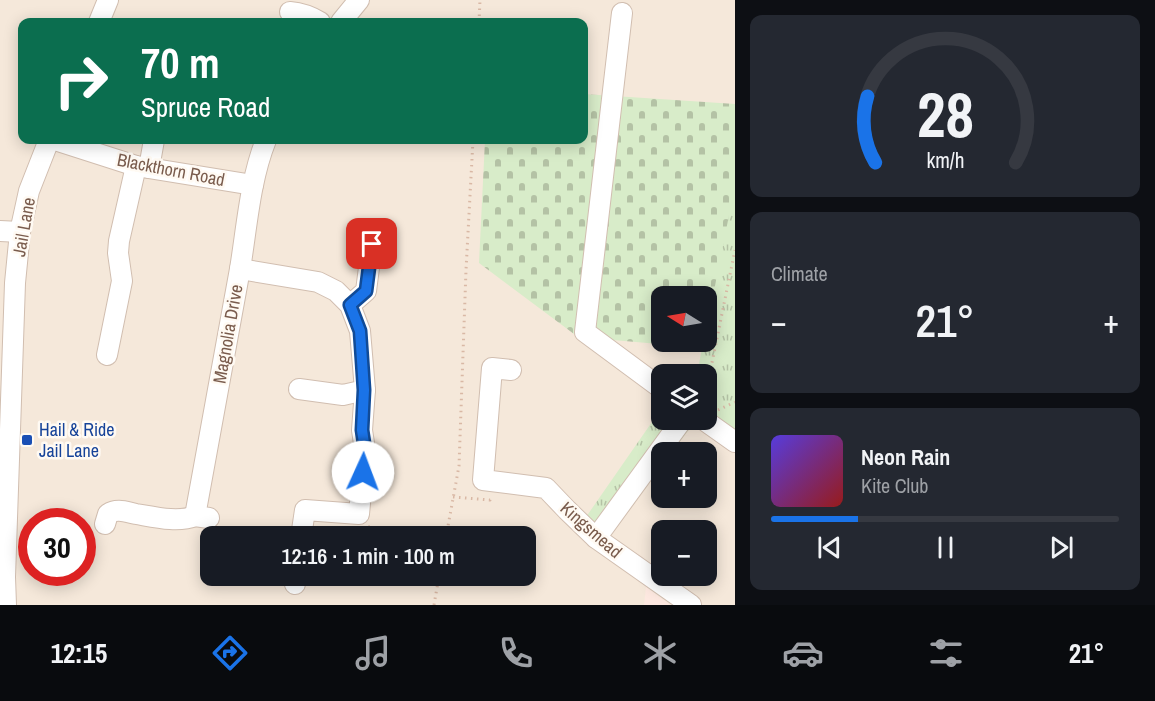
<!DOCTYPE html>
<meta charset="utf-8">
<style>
:root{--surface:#171b24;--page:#242831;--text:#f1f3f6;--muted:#9ea1a6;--line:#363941;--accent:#1a73e8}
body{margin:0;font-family:"Archivo Narrow",sans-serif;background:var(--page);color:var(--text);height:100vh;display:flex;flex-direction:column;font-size:22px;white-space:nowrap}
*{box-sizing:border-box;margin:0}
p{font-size:20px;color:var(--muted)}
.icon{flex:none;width:33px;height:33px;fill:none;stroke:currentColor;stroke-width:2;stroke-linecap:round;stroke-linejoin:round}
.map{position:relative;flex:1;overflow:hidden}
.sheet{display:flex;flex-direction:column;gap:15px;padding:15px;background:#0d0f14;width:420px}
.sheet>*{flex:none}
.top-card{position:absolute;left:18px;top:18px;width:570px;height:126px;border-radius:12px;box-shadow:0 3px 15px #0003;background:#0b6e4f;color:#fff;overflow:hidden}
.needle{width:39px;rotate:281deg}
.buttons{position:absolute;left:651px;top:286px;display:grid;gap:12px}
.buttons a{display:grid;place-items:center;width:66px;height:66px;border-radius:12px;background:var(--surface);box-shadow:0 3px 15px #0003;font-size:30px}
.speed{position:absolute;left:18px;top:508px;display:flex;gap:12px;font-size:30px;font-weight:700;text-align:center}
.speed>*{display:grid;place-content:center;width:78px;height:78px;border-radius:50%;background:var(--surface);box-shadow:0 3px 15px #0003;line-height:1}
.speed .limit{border:9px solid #d22;background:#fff;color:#111}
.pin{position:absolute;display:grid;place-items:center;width:51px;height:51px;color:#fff;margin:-26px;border-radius:12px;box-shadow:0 3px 9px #0006}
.me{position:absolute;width:66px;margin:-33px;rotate:2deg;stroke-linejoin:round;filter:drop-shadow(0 0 4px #0008)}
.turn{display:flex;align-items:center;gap:21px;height:126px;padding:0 24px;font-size:27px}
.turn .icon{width:78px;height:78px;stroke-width:2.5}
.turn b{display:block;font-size:42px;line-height:51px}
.big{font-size:45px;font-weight:600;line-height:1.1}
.sheet .card{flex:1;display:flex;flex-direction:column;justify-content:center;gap:9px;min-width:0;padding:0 21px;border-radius:12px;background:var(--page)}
.sheet .dial{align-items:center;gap:0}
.dial svg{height:156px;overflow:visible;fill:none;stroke:var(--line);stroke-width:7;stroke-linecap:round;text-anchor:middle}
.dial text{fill:var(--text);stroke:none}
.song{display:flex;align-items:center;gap:18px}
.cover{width:72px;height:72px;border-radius:9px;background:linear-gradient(135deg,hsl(250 70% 55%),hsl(0 70% 35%))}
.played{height:6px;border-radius:3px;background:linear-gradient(90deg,var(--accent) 25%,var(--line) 25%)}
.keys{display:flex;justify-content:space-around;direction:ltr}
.heat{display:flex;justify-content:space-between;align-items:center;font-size:33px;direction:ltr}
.trip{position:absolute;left:200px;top:526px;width:336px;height:60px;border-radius:12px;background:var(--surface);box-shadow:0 3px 15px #0003;font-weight:600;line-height:60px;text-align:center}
.dock{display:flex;height:96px;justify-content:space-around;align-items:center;background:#090b0e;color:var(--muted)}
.dock .icon{width:42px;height:42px}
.dock .on{color:var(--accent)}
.dock b{font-size:27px;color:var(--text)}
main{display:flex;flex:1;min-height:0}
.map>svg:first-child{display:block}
</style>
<main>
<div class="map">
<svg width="735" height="605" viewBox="0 0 735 605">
<defs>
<pattern id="cemetery-stones" width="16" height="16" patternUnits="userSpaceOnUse" patternTransform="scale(1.5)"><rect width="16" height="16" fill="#d8ecc9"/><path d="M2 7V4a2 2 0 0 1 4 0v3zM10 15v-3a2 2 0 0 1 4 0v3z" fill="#b4c2a5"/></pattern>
<pattern id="park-tufts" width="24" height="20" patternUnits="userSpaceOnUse" patternTransform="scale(1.5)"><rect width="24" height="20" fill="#d8ecc9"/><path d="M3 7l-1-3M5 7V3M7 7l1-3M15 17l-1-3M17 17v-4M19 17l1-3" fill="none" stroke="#b4c2a5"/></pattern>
</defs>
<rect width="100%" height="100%" fill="#fdf6ec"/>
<!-- residential -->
<path fill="#f5e8da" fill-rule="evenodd" d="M0,0H735V605H0ZM22,22H584V140H22ZM662,297H706V342H662ZM662,375H706V420H662ZM662,453H706V498H662ZM32,522H82V573H32ZM662,531H706V576H662ZM210,537H525V576H210Z"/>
<!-- commercial -->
<polygon fill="#fde8e0" points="646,587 668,603 670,605 644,605"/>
<!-- cemetery -->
<polygon fill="url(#cemetery-stones)" points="584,94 735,104 735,189 707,339 706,297 662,297 662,342 706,342 705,348 578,337 479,263 485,140 584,140"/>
<!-- park -->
<polygon fill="url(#park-tufts)" points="735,185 735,452 694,423 671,453 662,453 661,467 611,535 586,517 661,409 662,420 706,420 706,375 697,375 703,342 706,342 707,326"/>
<!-- garden -->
<polygon fill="#d8ecc9" points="735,405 735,431 717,419 717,414"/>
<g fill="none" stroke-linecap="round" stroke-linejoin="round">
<!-- minor casing -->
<g stroke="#d1beb0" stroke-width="22">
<g id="minor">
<path d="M290,12C302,13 310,16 320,22"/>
<polyline points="622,13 585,332 662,389"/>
<polyline points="99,22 108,0"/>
<polyline points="341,22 359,0"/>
<polyline points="55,140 136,166 253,185"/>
<polyline points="149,168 154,140"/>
<polyline points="0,231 20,232"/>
<polyline points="240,269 318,282 336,291 350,305 360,331 365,390 362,430 365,450 359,514 305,510 301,537"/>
<polyline points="350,305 366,291 372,244"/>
<polyline points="107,355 122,281 118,253 119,241 136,166"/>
<polyline points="511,370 492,368 483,480 546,488 567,510 596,538 691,605"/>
<polyline points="299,389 343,395 365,390"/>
<polyline points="704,420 735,442"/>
<path d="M209,518L195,516C210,434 225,351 240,269C247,226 250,180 266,140"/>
<path d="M105,524L108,514C117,508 126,512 136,514C154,517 178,523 195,516"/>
<polyline points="596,538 682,420"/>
<polyline points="295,584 296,576"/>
<polyline points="6,605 5,577 15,283 20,232 29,191 49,140"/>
</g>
</g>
<!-- path -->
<g stroke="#d9b8a5" stroke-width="3" stroke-dasharray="1.5 4.5" stroke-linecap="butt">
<polyline points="479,22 480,0"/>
<polyline points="706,392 735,250"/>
<polyline points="718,410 735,402"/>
<polyline points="453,497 490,500 491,497"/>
<polyline points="368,526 376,537"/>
<polyline points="446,537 459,466 466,270 473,140"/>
<polyline points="434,605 439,576"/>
</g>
<!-- minor -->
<use href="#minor" stroke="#fff" stroke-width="20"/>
</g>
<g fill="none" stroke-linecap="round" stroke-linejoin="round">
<!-- route casing -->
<g stroke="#114b97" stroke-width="15">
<polyline id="route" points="363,472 365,450 362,430 364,390 360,331 350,305 366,291 372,244"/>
</g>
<!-- route -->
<use href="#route" stroke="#1a73e8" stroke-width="10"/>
</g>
<!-- markers -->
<rect fill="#1a4fb4" stroke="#fffaf3" stroke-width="2" x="21" y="434" width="12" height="12" rx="3"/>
<g text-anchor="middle" stroke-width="5" stroke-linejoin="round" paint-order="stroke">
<!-- street labels -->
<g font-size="18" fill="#7a5c4d" stroke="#fffaf3">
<text transform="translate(171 170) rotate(11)" y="6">Blackthorn Road</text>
<text transform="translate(24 227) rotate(-80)" y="6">Jail Lane</text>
<text transform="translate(228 334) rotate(-80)" y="6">Magnolia Drive</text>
<text transform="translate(591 530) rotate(41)" y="6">Kingsmead</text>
</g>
<!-- transit labels -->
<g font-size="18" fill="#164399" stroke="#fffaf3" text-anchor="start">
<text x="39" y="436">Hail &amp; Ride<tspan x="39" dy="21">Jail Lane</tspan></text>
</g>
</g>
</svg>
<div class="buttons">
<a><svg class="needle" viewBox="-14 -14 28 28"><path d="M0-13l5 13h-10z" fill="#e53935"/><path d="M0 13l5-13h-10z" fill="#9ea1a6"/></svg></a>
<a><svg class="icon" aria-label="layers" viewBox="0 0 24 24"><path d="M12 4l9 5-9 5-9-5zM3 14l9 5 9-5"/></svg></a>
<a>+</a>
<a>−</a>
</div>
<div class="speed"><div class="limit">30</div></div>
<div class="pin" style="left:372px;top:244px;background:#d93025"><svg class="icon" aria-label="arrive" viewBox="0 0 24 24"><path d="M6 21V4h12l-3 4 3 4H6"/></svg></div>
<svg class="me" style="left:363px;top:472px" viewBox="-20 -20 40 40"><circle r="19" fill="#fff"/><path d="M0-13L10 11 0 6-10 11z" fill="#1a73e8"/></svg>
<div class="trip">12:16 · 1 min · 100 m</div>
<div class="top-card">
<div class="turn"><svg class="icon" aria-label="right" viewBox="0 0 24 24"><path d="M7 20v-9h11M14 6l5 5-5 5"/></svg><div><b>70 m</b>Spruce Road</div></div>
</div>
</div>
<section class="sheet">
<div class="card dial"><svg viewBox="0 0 100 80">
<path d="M14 69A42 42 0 1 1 86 69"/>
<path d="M14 69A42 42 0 0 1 10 35" stroke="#1a73e8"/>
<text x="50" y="56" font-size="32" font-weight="700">28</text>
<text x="50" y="72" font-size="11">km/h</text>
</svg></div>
<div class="card"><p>Climate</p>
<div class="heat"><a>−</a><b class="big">21°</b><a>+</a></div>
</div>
<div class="card">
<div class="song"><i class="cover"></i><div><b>Neon Rain</b><p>Kite Club</p></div></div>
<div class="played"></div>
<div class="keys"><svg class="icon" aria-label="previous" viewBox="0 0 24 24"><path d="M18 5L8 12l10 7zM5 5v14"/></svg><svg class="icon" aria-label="pause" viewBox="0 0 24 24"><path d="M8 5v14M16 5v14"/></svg><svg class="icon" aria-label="next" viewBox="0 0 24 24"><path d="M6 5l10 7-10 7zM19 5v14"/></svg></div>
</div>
</section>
</main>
<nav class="dock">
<b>12:15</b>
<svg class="icon on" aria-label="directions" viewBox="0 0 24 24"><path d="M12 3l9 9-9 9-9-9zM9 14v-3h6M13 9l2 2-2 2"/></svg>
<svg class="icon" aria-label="music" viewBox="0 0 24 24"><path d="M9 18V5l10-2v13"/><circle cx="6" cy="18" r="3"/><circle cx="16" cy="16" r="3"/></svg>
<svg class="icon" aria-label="phone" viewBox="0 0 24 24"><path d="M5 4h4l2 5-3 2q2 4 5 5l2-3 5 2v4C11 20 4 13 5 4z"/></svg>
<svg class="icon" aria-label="climate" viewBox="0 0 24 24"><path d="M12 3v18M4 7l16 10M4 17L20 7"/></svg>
<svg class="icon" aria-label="car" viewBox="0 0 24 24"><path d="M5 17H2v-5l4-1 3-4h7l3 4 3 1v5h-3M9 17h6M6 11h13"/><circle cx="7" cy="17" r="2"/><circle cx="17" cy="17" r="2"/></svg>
<svg class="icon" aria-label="filters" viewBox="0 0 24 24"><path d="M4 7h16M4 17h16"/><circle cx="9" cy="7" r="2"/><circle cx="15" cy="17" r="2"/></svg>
<b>21°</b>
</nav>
